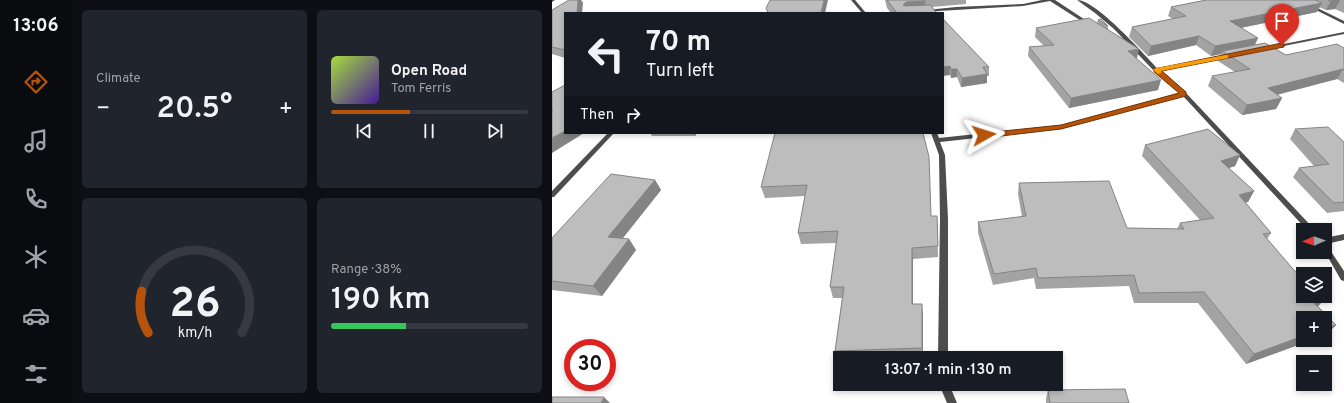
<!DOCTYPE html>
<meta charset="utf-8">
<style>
:root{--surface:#171b24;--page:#20242c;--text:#f1f3f6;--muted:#9ea1a6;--line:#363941;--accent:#b45309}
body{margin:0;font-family:Overpass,sans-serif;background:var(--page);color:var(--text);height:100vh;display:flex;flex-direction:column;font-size:15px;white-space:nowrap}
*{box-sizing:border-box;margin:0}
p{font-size:13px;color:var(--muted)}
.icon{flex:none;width:22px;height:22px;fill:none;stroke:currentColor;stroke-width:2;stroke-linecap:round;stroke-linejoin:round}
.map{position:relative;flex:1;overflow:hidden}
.details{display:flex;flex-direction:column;gap:10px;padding:10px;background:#0d0f14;width:480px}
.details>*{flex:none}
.guide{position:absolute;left:12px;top:12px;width:380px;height:122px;border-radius:0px;box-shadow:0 2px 6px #0003;background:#171b24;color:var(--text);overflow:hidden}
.needle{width:26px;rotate:268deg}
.tools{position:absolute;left:744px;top:223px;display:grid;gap:8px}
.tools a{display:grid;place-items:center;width:36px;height:36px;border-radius:0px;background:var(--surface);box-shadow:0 2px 6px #0003;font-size:20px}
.speed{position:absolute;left:12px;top:339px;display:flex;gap:8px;font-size:20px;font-weight:700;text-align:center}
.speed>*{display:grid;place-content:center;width:52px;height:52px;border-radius:50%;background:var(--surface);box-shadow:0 2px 6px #0003;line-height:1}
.speed .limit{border:6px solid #d22;background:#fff;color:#111}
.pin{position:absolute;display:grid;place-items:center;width:34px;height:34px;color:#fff;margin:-41px -17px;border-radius:50% 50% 50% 0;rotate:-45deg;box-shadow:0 0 4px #0007}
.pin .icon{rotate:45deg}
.me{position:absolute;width:44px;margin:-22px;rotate:84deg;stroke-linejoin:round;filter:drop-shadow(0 0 3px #0008)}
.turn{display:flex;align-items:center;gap:14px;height:84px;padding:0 16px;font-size:18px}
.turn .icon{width:52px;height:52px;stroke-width:2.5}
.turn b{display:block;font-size:28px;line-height:34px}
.then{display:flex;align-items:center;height:38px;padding:0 16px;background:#0003;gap:8px;font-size:15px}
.big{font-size:30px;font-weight:600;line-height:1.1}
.details .widget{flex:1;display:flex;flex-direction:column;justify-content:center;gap:6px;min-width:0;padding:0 14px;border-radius:6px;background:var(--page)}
.details .dial{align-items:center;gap:0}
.dial svg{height:104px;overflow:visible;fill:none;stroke:var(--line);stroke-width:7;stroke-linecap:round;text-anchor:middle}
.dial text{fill:var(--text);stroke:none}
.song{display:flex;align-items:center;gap:12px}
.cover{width:48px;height:48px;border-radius:6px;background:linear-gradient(135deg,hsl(80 70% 55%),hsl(260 70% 35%))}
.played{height:4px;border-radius:2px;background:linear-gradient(90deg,var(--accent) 40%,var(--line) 40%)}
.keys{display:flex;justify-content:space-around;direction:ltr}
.heat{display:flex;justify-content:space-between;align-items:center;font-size:22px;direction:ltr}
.charge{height:6px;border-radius:3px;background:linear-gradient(90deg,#34c759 38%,var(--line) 0)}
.details .tiles{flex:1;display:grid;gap:10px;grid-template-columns:repeat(2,1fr)}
.trip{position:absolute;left:281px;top:351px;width:230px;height:40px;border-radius:0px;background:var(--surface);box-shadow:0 2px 6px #0003;font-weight:600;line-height:40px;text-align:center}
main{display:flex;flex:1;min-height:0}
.tab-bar{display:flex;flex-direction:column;width:72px;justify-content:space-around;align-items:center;background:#090b0e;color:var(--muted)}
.tab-bar .icon{width:28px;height:28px}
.tab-bar .selected{color:var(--accent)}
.tab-bar b{font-size:18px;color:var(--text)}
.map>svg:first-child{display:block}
</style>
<main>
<nav class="tab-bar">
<b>13:06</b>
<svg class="icon selected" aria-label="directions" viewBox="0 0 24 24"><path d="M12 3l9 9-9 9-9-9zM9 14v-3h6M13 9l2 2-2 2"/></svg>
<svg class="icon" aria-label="music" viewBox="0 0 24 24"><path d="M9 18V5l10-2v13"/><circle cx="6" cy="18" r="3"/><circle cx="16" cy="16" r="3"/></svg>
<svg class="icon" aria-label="phone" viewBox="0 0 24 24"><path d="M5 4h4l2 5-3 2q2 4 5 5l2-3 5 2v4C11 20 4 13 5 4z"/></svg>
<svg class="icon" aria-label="climate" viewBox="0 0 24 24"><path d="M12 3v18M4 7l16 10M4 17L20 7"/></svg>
<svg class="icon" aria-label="car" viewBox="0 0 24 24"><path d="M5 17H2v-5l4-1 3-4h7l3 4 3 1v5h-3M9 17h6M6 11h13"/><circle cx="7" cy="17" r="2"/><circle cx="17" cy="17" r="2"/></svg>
<svg class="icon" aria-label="filters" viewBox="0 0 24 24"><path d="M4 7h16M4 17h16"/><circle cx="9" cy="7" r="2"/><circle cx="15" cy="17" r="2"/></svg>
</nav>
<section class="details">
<div class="tiles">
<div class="widget"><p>Climate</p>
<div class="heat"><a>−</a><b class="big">20.5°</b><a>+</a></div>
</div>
<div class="widget">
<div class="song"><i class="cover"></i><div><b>Open Road</b><p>Tom Ferris</p></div></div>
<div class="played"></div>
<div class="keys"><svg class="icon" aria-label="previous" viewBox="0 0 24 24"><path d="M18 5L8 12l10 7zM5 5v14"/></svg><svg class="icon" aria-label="pause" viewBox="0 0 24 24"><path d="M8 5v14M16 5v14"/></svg><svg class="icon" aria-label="next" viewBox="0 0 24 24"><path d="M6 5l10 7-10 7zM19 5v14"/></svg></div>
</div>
<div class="widget dial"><svg viewBox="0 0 100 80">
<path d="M14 69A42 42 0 1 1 86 69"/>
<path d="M14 69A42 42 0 0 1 9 37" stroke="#b45309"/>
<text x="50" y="56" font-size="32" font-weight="700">26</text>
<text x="50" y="72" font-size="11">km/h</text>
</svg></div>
<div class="widget"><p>Range · 38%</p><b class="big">190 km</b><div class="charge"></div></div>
</div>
</section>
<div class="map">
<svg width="792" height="403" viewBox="0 0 792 403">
<rect width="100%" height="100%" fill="#fff"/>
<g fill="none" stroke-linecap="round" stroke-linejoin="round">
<!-- minor -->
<g fill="#4d4d4d" fill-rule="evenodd">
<polygon points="0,0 3,0 0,2"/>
<polygon points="299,0 303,0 314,13 310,13"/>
<polygon points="490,0 503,0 538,23 534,24 498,1 471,6 353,13 355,12 404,7 471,4"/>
<path d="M525,0C544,0 591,53 605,68L678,55L679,56L676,58L608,71L634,93L763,230H755L631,96L509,129L388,142L393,155L396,219V358H386L388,219L387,155L379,133H385L387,138L509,125L628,93L602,71L562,29L543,13Z"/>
<polygon points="744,0 749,0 792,21 792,24"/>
<polygon points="792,32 792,34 712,50 710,49 712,48"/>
<polygon points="56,133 62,133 2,197 0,197 0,191"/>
<polygon points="792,234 792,240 774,244 792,271 792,281 789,280 773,252 773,238"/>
<polygon points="387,384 397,384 405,403 395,403"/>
</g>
</g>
<!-- wall -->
<g fill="#a3a3a3">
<polygon points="17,0 29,0 31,3 13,13 13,58 0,54 0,10"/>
<polygon points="333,0 414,0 414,4 380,7 385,13 339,13 335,8"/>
<polygon points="654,0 792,0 792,13 783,9 774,10 767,7 765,12 688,28 706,38 703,45 734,55 792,48 792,83 785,79 725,95 730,98 724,109 690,115 656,86 660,76 683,72 666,61 669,54 659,56 644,45 596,56 577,37 580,27 621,19 616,16 619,7"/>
<polygon points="391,19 437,67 437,76 435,76 435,83 409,87 405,77 399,78 398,75"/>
<polygon points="546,20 556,26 556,29 585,58 584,58 606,90 517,108 476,56 477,47 492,46 483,37 484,28 545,23"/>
<polygon points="743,129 792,142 792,211 775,213 741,177 747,168 762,166 738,139"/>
<polygon points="98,133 145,133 143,136 100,136"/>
<polygon points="222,133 371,133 379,216 385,216 386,257 361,259 361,304 371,315 371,358 288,358 288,361 286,361 283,351 290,298 281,298 278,287 284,243 249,244 246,233 253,196 213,198 209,187 223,136"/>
<polygon points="593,145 688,155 683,166 677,168 702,191 696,202 693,202 719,233 715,239 741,269 772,300 766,306 784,325 774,335 694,364 646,303 582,303 577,286 484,289 482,278 441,285 426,233 426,222 470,217 466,194 467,183 575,228 625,229 628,223 648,220 590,156"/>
<polygon points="103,180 109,190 70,239 77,239 84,250 50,296 0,290 0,238"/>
<polygon points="496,390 577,403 494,403 494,399"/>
</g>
<!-- shaded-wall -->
<g fill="#848484">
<polygon points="26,0 29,0 31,3 30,13 25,13"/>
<polygon points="272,0 276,0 273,13 269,13"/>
<polygon points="786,0 788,0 783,9 774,10 779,1"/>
<polygon points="373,1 374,9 355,11 351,5 354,2"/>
<polygon points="770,3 765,12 674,31 678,21"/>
<polygon points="647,36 644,45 596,56 599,46"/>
<polygon points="706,38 701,48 670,51 669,54 659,56 663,46"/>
<polygon points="587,49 585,58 574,61 576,51"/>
<polygon points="398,66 398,75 391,76 391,67"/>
<polygon points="399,69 405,69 405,77 399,78"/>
<polygon points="791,69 785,79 711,98 716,88"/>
<polygon points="435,74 435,83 409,87 410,78"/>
<polygon points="609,80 606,90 517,108 519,98"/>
<polygon points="730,98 724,109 690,115 695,105"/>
<polygon points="13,131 13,133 32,133 0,153 0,138"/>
<polygon points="141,133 145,133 143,136"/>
<polygon points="688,155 683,166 664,172 669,161"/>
<polygon points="103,180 109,190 63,248 56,237"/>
<polygon points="702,191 696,202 681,206 687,195"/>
<polygon points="77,239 84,250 50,296 41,286"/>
<polygon points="360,248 361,259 361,315 360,304"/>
<polygon points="772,300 762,310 762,303"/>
<polygon points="370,304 371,315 371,358 370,348"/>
<polygon points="784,325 774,335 773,335 773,329"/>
<polygon points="751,336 751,340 760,340 694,364 702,354"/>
<polygon points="52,397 58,403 49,403"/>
</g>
<!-- building -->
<g fill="#bdbdbd" stroke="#848484">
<polygon points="17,0 26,0 25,13 13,13 13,50 0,47 0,10"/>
<polygon points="218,0 272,0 269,13 216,13 214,8"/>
<polygon points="335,0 373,0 373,1 354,2 351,5 353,6 378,5 385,13 345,13"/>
<polygon points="654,0 763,0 770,3 678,21 706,38 663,46 647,36 599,46 580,27 634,16 619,7"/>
<polygon points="776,0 786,0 779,1"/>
<polygon points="537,18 587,49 576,51 609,80 519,98 477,47 502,45 484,28"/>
<polygon points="391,19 437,67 431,67 435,74 410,78 405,69 399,69 398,66 391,67"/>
<polygon points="549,19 556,26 546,20"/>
<polygon points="713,43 734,55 785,44 792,48 792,70 791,69 716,88 730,98 695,105 660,76 698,69 670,51"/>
<polygon points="13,85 13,131 0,138 0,111 1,110 0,110 0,92"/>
<polygon points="776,127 792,142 792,202 782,203 747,168 777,164 743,129"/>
<polygon points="656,129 688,155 669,161 702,191 687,195 719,233 711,234 741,269 751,279 751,296 768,296 772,300 762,303 784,325 773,329 773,318 751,318 751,336 702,354 652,292 587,293 582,275 486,278 484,268 442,274 426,222 474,216 467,183 557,181 575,228 632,229 628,223 662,218 593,145"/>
<polygon points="223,133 371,133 377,157 379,216 385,216 386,246 360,248 360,304 370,304 370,348 283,351 292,287 278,287 286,231 246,233 255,185 209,187"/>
<polygon points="59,174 103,180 56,237 77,239 41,286 0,281 0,238"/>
<polygon points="573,389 577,403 498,403 496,390"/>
<polygon points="0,397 52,397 49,403 0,403"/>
</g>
<!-- route -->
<polygon fill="#b45309" stroke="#753606" points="730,43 732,44 732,47 610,71 634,92 634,96 509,129 432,138 428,135 432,133 509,125 627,93 602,72 602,69"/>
<!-- slow -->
<polygon fill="#f59e0b" points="674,55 676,55 676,58 609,71 609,73 606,74 601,70 604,68"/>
</svg>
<div class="tools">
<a><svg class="needle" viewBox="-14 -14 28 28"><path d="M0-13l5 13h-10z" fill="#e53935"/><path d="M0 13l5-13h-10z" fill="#9ea1a6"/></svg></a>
<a><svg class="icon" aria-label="layers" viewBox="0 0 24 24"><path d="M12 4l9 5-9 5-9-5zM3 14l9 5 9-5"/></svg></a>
<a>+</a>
<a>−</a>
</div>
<div class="speed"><div class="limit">30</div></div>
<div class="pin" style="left:730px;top:45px;background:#d93025"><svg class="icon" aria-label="arrive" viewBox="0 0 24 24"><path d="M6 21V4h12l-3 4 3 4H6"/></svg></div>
<svg class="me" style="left:432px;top:135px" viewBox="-20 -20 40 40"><path d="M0-17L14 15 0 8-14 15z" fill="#b45309" stroke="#fff" stroke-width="4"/></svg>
<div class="trip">13:07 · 1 min · 130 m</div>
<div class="guide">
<div class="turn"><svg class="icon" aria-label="left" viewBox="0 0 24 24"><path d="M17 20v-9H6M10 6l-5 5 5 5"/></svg><div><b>70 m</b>Turn left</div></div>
<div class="then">Then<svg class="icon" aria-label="right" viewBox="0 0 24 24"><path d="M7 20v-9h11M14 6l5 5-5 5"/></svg></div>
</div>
</div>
</main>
